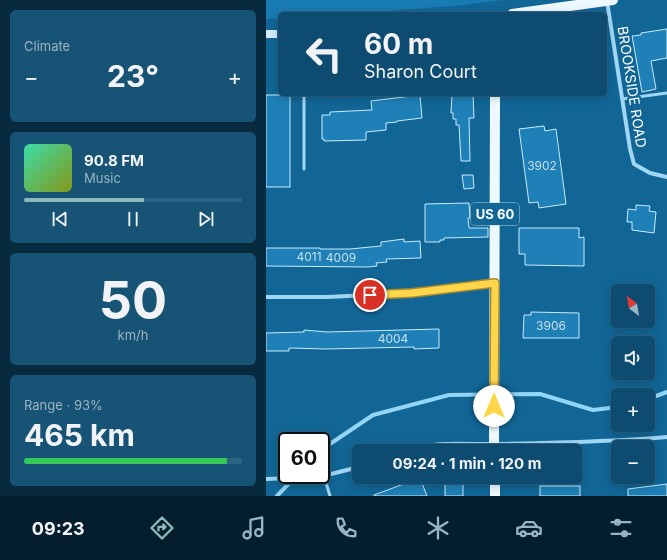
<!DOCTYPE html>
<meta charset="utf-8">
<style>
:root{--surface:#0d4c70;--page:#165375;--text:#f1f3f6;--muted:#9ab4c3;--line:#2d6383;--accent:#8bbbb9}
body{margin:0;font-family:Inter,sans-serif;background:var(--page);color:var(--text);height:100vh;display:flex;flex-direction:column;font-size:15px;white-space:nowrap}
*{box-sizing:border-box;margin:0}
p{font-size:13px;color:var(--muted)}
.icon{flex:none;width:22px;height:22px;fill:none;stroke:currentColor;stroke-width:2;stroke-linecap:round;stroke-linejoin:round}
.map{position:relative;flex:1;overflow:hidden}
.panel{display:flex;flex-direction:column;gap:10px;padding:10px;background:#072a3e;width:266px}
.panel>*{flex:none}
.top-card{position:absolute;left:12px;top:12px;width:329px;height:84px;border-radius:6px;box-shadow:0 2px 10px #0003,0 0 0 1px var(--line);background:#0d4c70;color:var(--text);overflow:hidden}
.needle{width:26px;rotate:329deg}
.buttons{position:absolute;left:345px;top:284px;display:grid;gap:8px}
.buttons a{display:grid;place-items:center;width:44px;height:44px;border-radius:6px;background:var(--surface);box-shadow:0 2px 10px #0003,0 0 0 1px var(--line);font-size:20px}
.speed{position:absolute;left:12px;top:432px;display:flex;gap:8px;font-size:20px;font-weight:700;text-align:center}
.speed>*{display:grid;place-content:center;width:52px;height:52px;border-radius:50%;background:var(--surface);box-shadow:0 2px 10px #0003,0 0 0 1px var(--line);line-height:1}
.speed .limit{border:2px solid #111;border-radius:6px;background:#fff;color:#111}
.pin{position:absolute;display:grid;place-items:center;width:34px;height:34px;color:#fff;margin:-17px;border:2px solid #fff;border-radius:50%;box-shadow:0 1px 4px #0007}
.me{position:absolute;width:44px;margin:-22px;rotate:0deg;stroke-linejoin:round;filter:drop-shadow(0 0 3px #0008)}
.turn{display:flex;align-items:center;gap:14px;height:84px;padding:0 20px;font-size:18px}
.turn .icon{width:52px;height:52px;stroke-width:2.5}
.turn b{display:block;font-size:28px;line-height:34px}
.big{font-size:30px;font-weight:700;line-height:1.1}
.panel .tile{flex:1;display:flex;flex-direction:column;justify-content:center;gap:6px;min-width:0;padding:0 14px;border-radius:6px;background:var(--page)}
.panel .dial{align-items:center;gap:0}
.dial b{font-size:52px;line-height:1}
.song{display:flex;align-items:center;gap:12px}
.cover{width:48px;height:48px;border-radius:6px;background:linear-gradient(135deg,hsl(160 70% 55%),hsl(70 70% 35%))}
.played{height:4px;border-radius:2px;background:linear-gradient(90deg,var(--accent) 55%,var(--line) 55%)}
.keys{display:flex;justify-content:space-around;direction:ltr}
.heat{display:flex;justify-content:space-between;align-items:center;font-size:22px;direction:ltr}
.charge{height:6px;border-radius:3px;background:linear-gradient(90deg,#34c759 93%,var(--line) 0)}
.trip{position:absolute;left:86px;top:444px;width:230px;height:40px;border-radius:6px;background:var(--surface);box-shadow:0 2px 10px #0003,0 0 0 1px var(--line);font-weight:700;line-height:40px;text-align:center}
.menu{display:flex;height:64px;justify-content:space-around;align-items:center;background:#051e2d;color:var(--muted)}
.menu .icon{width:28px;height:28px}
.menu .active{color:var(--accent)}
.menu b{font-size:18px;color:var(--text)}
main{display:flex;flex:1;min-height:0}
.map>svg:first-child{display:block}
</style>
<main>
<section class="panel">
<div class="tile"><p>Climate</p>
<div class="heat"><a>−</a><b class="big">23°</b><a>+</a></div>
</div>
<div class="tile">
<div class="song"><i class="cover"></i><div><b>90.8 FM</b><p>Music</p></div></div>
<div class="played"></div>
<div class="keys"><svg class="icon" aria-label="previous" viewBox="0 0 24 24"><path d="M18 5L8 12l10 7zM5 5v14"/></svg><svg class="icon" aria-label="pause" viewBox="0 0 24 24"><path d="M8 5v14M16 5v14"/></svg><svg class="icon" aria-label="next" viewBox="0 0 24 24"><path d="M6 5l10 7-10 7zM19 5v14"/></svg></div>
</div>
<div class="tile dial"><b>50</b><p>km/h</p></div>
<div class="tile"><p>Range · 93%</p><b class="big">465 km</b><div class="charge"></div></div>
</section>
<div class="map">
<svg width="401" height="496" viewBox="0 0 401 496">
<rect width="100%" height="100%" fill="#116696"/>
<!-- green -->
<polygon fill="#187bb1" points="0,0 237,0 188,6 81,14 14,14 14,18 0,19"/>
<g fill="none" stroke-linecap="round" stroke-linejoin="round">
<!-- stream -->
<g stroke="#92d5f7" stroke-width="4">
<polyline points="382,399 401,392"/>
<polyline points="55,450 107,415 183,395 274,394 327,410 352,407"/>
<polyline points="11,496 31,475"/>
</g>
</g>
<!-- building -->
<g fill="#1e80b6" stroke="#c8ebfe">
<polygon points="401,29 401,58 385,61 390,89 376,92 366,36 375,35 375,33"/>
<polygon points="186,94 207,94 208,118 203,118 204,161 195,161 193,125 190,125 190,119 187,119 187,113 185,113"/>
<rect x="0" y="95" width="24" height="92"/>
<polygon points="154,95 156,118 131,121 131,122 120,123 120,130 100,132 100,140 58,141 58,139 56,139 56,115 64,115 64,112 106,110 105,101"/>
<polygon points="278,126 279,131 290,129 300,204 273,208 272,202 263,203 253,129"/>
<polygon points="196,175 207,175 208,188 198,189"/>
<polygon points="203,203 204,218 202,218 203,228 222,228 222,237 178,238 178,240 174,240 174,242 159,242 159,204"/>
<polygon points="370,205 384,206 383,211 390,212 388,233 366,230 366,222 361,222 362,209 370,210"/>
<polygon points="253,228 313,228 313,238 318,237 318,266 259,265 259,254 253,254"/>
<polygon points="138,239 138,242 154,241 155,258 120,259 121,262 110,263 111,266 102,267 0,266 0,248 54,248 54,249 84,249 115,246 115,242"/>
<polygon points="265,312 313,313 313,338 257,338 258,315 265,315"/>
<polygon points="173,329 173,348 148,349 148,347 60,349 23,348 23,351 0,351 0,333 38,332 38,330 61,332"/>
<rect x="179" y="477" width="18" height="19"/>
<polygon points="154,478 161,496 108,496 108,495"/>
<polygon points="401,484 401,496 362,496 362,489"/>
<rect x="274" y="486" width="40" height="10"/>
</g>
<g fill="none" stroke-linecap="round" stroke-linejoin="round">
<!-- service -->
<g stroke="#a0d7f4" stroke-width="3">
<polyline points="356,99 401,93"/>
<polyline points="38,169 38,94"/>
<polyline points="58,476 64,496"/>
</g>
<!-- minor -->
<g stroke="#a0d7f4" stroke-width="4">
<polyline points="341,1 364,149 368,164 384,173 401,177"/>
<polyline points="0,297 61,297 146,293 228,283"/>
<path d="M141,451C170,440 201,445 231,444C288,443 344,442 401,437"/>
<polyline points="0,479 53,477 93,467"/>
</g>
<!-- secondary -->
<polyline stroke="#d0ecfd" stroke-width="8" points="0,34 14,34"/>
<!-- primary -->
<g stroke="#edf8ff" stroke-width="10">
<polyline points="246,14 347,0"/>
<polyline points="228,451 229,94"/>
<polyline points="229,477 229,496"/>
</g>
</g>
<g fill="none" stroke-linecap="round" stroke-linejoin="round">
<!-- route casing -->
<g stroke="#a68a30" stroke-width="10">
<polyline id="route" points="104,295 146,293 229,283 228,406"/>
</g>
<!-- route -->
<use href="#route" stroke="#ffd54a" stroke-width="7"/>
</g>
<g text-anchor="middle" stroke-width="4" stroke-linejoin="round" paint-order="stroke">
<!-- number labels -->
<g font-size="12" fill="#c7dfed">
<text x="276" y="170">3902</text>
<text x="43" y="261">4011</text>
<text x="75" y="262">4009</text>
<text x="285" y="330">3906</text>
<text x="127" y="343">4004</text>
</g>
<!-- shield labels -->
<rect fill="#116696" stroke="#b8d1e0" stroke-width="1" x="205" y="203" width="48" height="22" rx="3"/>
<g font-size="13" font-weight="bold" fill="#fff">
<text x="229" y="219">US 60</text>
</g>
<!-- street labels -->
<g font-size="14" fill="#fff" stroke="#116696">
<text transform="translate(366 87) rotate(81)" y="5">BROOKSIDE ROAD</text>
</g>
</g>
</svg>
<div class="buttons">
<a><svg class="needle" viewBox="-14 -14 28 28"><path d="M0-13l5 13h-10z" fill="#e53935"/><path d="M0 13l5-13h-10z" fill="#9ab4c3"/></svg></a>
<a><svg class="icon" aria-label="sound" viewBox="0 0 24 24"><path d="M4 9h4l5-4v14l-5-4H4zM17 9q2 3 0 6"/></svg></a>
<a>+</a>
<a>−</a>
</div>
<div class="speed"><div class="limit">60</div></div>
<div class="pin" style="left:104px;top:295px;background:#d93025"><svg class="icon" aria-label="arrive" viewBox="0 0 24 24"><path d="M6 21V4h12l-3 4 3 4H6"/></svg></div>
<svg class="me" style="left:228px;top:406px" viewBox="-20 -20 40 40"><circle r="19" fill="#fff"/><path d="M0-13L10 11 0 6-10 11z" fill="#ffd54a"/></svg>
<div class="trip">09:24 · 1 min · 120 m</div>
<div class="top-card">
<div class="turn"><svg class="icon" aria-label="left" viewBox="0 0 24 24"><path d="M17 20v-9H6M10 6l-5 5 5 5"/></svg><div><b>60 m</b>Sharon Court</div></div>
</div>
</div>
</main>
<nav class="menu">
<b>09:23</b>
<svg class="icon active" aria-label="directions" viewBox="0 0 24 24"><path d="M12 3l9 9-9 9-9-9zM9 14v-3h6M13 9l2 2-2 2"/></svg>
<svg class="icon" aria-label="music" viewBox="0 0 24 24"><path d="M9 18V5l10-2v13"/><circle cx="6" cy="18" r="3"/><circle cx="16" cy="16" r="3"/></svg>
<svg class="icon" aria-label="phone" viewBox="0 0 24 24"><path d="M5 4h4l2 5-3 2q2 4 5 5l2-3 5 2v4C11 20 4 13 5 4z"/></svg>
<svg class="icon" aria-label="climate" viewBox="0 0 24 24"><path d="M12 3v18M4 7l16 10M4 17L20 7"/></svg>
<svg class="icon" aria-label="car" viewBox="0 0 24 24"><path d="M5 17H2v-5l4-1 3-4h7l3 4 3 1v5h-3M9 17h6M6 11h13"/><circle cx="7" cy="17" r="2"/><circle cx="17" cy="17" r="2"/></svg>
<svg class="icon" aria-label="filters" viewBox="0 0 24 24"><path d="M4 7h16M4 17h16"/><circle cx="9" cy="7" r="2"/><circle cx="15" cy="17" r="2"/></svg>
</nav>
